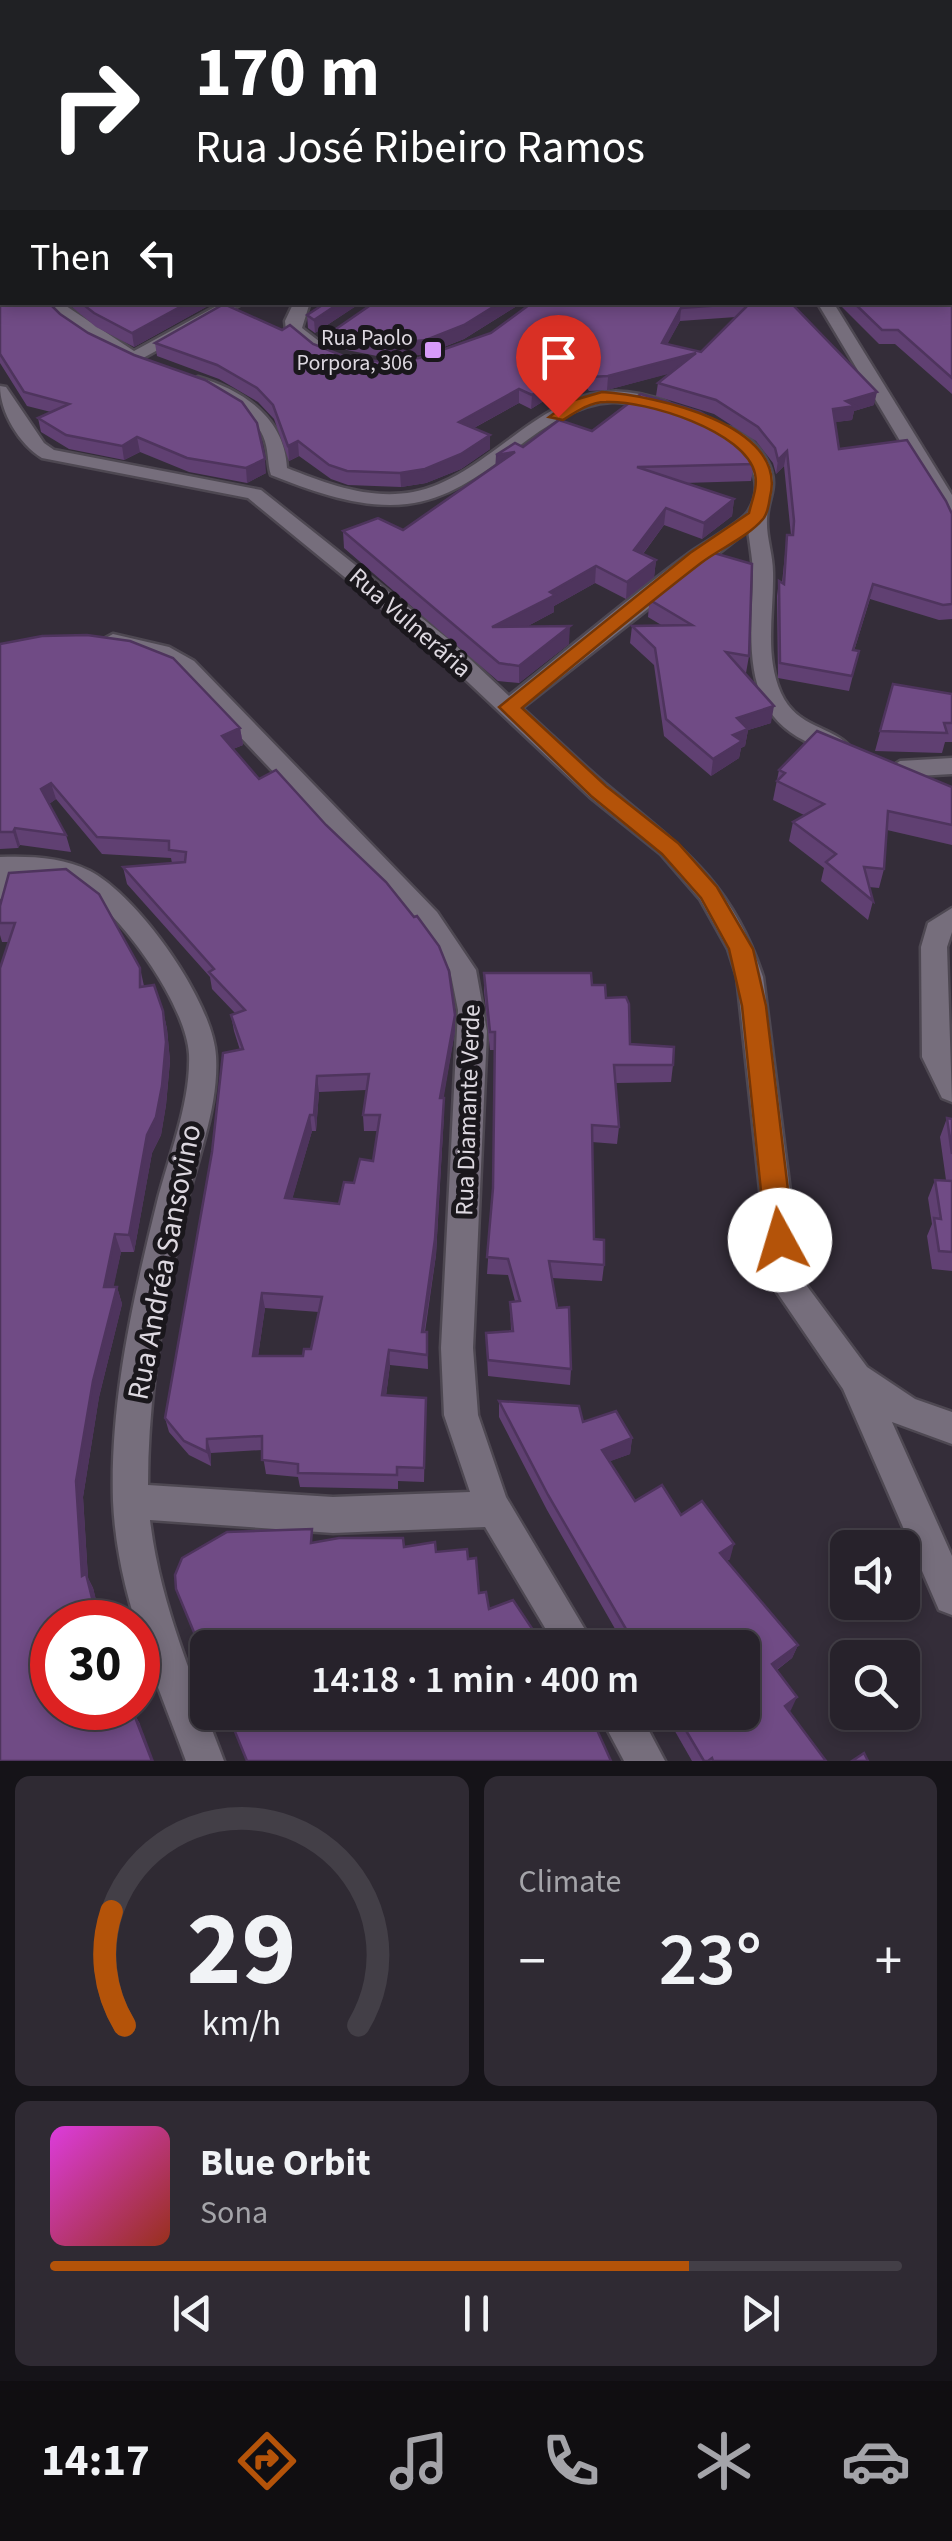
<!DOCTYPE html>
<meta charset="utf-8">
<style>
:root{--surface:#27222b;--page:#2f2a33;--text:#f1f3f6;--muted:#a4a4a9;--line:#433f47;--accent:#b45309}
body{margin:0;font-family:"Source Sans 3",sans-serif;background:var(--page);color:var(--text);height:100vh;display:flex;flex-direction:column;font-size:38px;white-space:nowrap}
*{box-sizing:border-box;margin:0}
p{font-size:32px;color:var(--muted)}
.icon{flex:none;width:55px;height:55px;fill:none;stroke:currentColor;stroke-width:2;stroke-linecap:round;stroke-linejoin:round}
.map{position:relative;height:1761px;overflow:hidden}
.drawer{display:flex;flex-direction:column;gap:15px;padding:15px;background:#151318;flex:1}
.drawer>*{flex:none}
.top-card{position:absolute;left:0px;top:0px;width:952px;height:305px;box-shadow:0 5px 15px #0003,0 0 0 2px var(--line);background:#202124;color:#fff;overflow:hidden}
.buttons{position:absolute;left:830px;top:1530px;display:grid;gap:20px}
.buttons a{display:grid;place-items:center;width:90px;height:90px;border-radius:15px;background:var(--surface);box-shadow:0 5px 15px #0003,0 0 0 2px var(--line);font-size:50px}
.speed{position:absolute;left:30px;top:1600px;display:flex;gap:20px;font-size:50px;font-weight:700;text-align:center}
.speed>*{display:grid;place-content:center;width:130px;height:130px;border-radius:50%;background:var(--surface);box-shadow:0 5px 15px #0003,0 0 0 2px var(--line);line-height:1}
.speed .limit{border:15px solid #d22;background:#fff;color:#111}
.pin{position:absolute;display:grid;place-items:center;width:85px;height:85px;color:#fff;margin:-102px -42px;border-radius:50% 50% 50% 0;rotate:-45deg;box-shadow:0 0 10px #0007}
.pin .icon{rotate:45deg}
.me{position:absolute;width:110px;margin:-55px;rotate:354deg;stroke-linejoin:round;filter:drop-shadow(0 0 8px #0008)}
.turn{display:flex;align-items:center;gap:35px;height:210px;padding:0 30px;font-size:45px}
.turn .icon{width:130px;height:130px;stroke-width:2.5}
.turn b{display:block;font-size:70px;line-height:85px}
.then{display:flex;align-items:center;height:95px;padding:0 30px;background:#0003;gap:20px;font-size:38px}
.big{font-size:75px;font-weight:600;line-height:1.1}
.drawer .widget{flex:1;display:flex;flex-direction:column;justify-content:center;gap:15px;min-width:0;padding:0 35px;border-radius:15px;background:var(--page)}
.drawer .dial{align-items:center;gap:0}
.dial svg{height:260px;overflow:visible;fill:none;stroke:var(--line);stroke-width:7;stroke-linecap:round;text-anchor:middle}
.dial text{fill:var(--text);stroke:none}
.song{display:flex;align-items:center;gap:30px}
.cover{width:120px;height:120px;border-radius:15px;background:linear-gradient(135deg,hsl(300 70% 55%),hsl(10 70% 35%))}
.played{height:10px;border-radius:5px;background:linear-gradient(90deg,var(--accent) 75%,var(--line) 75%)}
.keys{display:flex;justify-content:space-around;direction:ltr}
.heat{display:flex;justify-content:space-between;align-items:center;font-size:55px;direction:ltr}
.drawer .tiles{flex:1;display:grid;gap:15px;grid-template-columns:1fr 1fr}
.widget:last-child{grid-column:span 2}
.trip{position:absolute;left:190px;top:1630px;width:570px;height:100px;border-radius:15px;background:var(--surface);box-shadow:0 5px 15px #0003,0 0 0 2px var(--line);font-weight:600;line-height:100px;text-align:center}
.menu{display:flex;height:160px;justify-content:space-around;align-items:center;background:#100e11;color:var(--muted)}
.menu .icon{width:70px;height:70px}
.menu .on{color:var(--accent)}
.menu b{font-size:45px;color:var(--text)}
.map>svg:first-child{display:block}
</style>
<div class="map">
<svg width="952" height="1761" viewBox="0 0 952 1761">
<rect width="100%" height="100%" fill="#342d39"/>
<g fill="none" stroke-linecap="round" stroke-linejoin="round">
<!-- minor casing -->
<g stroke="#4e4852" stroke-width="5">
<g id="minor">
<polygon points="626,0 638,0 638,2 627,2"/>
<polygon points="41,302 60,302 134,351 224,302 245,302 134,363"/>
<polygon points="294,302 310,302 302,328 324,345 324,353 312,353 286,330 285,321"/>
<polygon points="817,302 833,302 952,495 952,517 942,511"/>
<path d="M198,377C243,390 285,418 287,468C327,484 370,500 413,492C495,476 548,374 639,394C651,397 665,399 674,407L665,412C648,408 630,401 612,402C540,405 488,495 407,504C360,509 314,492 271,475C267,463 269,449 263,436C251,409 218,396 192,386L189,382Z"/>
<path d="M0,386L6,387L44,443L54,450L261,490L452,642L509,696C570,648 629,597 691,552C705,542 740,524 748,512C769,479 744,452 719,435V427C740,423 768,453 772,474C776,490 767,503 767,519C766,537 773,554 773,572C774,612 764,655 781,693C797,729 834,726 851,748L848,753C834,757 818,748 805,741C739,708 752,638 753,576C753,561 750,546 748,530L522,708C551,734 579,762 609,787C681,847 732,882 763,977L801,1278L867,1367L915,1399L952,1412V1444L892,1422L952,1556V1615L939,1610L843,1389L770,1282L737,977L728,949L700,899L661,854L590,797L436,652L248,498L42,458C19,444 0,412 0,386Z"/>
<path d="M113,634L169,647L194,661L437,912L476,970L487,1031L473,1348L478,1415L506,1497L596,1648H557L485,1527L333,1533L150,1520C160,1605 194,1681 224,1761H186C154,1674 117,1594 113,1501C110,1400 133,1299 157,1202C169,1155 191,1102 189,1054C186,1003 116,905 71,883C55,875 36,875 19,874L9,896L0,899V857C30,856 63,857 90,871C138,896 213,1001 216,1056C219,1105 198,1158 186,1205C165,1298 148,1390 148,1485L333,1497L470,1492L444,1415L441,1348L458,1010L450,970L419,926L178,671L153,657L106,645L102,640Z"/>
<polygon points="952,758 952,774 900,777 888,769 900,761"/>
<polygon points="952,908 952,932 947,947 952,1102 942,1098 922,1057 921,947 928,923"/>
<polygon points="598,1712 639,1712 665,1761 624,1761"/>
</g>
</g>
<!-- minor -->
<use href="#minor" fill="#766e7c" fill-rule="evenodd"/>
</g>
<!-- wall -->
<g fill="#604072" fill-rule="evenodd">
<polygon points="952,0 952,394 895,344 879,344 837,302 950,302 950,2"/>
<polygon points="0,102 2,103 2,302 60,314 266,473 247,483 189,472 140,452 124,460 69,449 41,432 38,418 51,412 27,406 0,363"/>
<polygon points="66,302 215,302 134,347 96,327"/>
<polygon points="327,302 362,302 315,333 308,328 307,315"/>
<polygon points="375,302 529,302 520,304 464,339 426,354 387,358 347,350 334,344 333,331"/>
<path d="M533,302H790L874,405L854,411L852,420L835,422L839,449L952,514V619L939,620L870,599L854,651H859L849,691L778,678L777,596L779,581L782,583L787,535H791L784,466L776,474L773,463L756,441L714,414L656,396L658,383L670,373L607,390L589,391L580,378L531,409L519,403L474,428L490,449L461,469L426,483L401,487L348,485L331,479L299,456L289,461L274,419L258,402L219,379L157,356L155,343L313,344L346,357L383,362L419,358L491,333ZM736,317L701,352L667,344L680,321Z"/>
<polygon points="592,431 754,464 751,481 684,483 734,499 732,516 702,539 664,525 643,554 656,560 654,577 626,599 595,583 554,606 554,612 526,627 569,644 519,683 498,681 344,548 343,531 403,530 523,447"/>
<polygon points="650,594 749,656 746,673 744,673 771,723 748,730 745,746 741,748 739,758 711,776 664,736 654,665 630,643 632,626 663,626 648,617"/>
<path d="M0,644L240,728L243,745L233,749L455,1031L443,1098L444,1114L436,1255L425,1332H427L428,1369L390,1365L386,1396L426,1398L424,1482L398,1481V1489L300,1487L298,1477L266,1474L262,1450L211,1453V1466L189,1455L169,1432L165,1418L240,1050L234,1031L231,1015L235,1013L212,989L210,977L127,884L123,867L172,863L171,858L102,854L56,799L49,804L66,835L71,852L20,845L18,848L0,849ZM366,1090L363,1115L364,1131H377L373,1161L354,1183L339,1204L292,1199L312,1131H316L319,1092ZM265,1308L319,1312L311,1349L303,1356H258Z"/>
<polygon points="893,684 952,694 952,742 945,742 942,753 875,751"/>
<polygon points="779,770 952,792 952,845 887,830 884,869 879,888 869,887 873,901 868,920 821,881 824,868 789,841 793,822 804,815 773,800"/>
<polygon points="0,906 140,968 144,986 163,1011 167,1029 170,1061 166,1105 161,1135 152,1153 134,1252 121,1252 113,1287 117,1287 122,1304 99,1397 83,1497 88,1578 93,1588 100,1616 96,1617 127,1715 133,1712 140,1724 0,1761 9,942 2,942 0,935"/>
<polygon points="484,973 592,985 606,998 630,1044 673,1065 671,1082 616,1083 619,1127 617,1144 592,1142 594,1239 604,1265 602,1281 552,1278 571,1369 570,1385 488,1376 486,1333 511,1331 510,1302 515,1301 508,1275 487,1274 493,1189 495,1050 490,1050 484,991"/>
<polygon points="947,1118 952,1119 952,1271 932,1269 927,1236 932,1224 928,1198 935,1180 946,1180 940,1137"/>
<polygon points="499,1401 583,1422 632,1438 630,1454 610,1461 635,1501 681,1515 730,1559 727,1561 798,1645 792,1658 777,1670 791,1710 789,1711 826,1761 692,1761 664,1712 742,1712 742,1648 626,1648 547,1510 499,1417"/>
</g>
<!-- shaded-wall -->
<g fill="#4e345d">
<polygon points="189,302 215,302 134,347 132,333"/>
<polygon points="341,302 362,302 315,333 314,320"/>
<polygon points="501,302 529,302 520,304 464,339 426,354 387,358 386,344"/>
<polygon points="681,308 680,321 661,356 662,343"/>
<polygon points="696,353 695,367 607,390 608,376"/>
<polygon points="581,364 580,378 531,409 532,395"/>
<polygon points="519,389 519,403 459,436 459,422"/>
<polygon points="877,392 874,405 854,411 852,420 830,423 833,409 846,401"/>
<polygon points="490,435 490,449 461,469 426,483 401,487 400,473"/>
<polygon points="137,437 140,452 124,460 122,446"/>
<polygon points="298,441 299,456 289,461 288,446"/>
<polygon points="787,451 784,466 776,474 778,460"/>
<polygon points="515,452 495,472 496,455"/>
<polygon points="265,459 266,473 247,483 246,468"/>
<polygon points="734,499 732,516 702,539 704,523"/>
<polygon points="666,508 664,525 633,567 634,550"/>
<polygon points="656,560 654,577 626,599 627,582"/>
<polygon points="596,566 595,583 554,606 554,612 492,645 492,627 550,592"/>
<polygon points="570,626 569,644 519,683 519,666"/>
<polygon points="774,706 771,723 748,730 745,746 741,748 739,758 711,776 713,759 737,718"/>
<polygon points="240,728 243,745 225,752 222,736"/>
<polygon points="51,783 56,799 46,806 41,789"/>
<polygon points="15,828 20,845 18,848 13,832"/>
<polygon points="163,1011 167,1029 170,1061 166,1105 161,1135 152,1153 134,1252 129,1235"/>
<polygon points="455,1015 455,1031 441,1114 440,1098"/>
<polygon points="317,1076 319,1092 316,1131 314,1115"/>
<polygon points="444,1098 436,1255 422,1346 422,1332"/>
<polygon points="310,1115 312,1131 288,1214 285,1198"/>
<polygon points="115,1234 121,1252 110,1304 104,1287"/>
<polygon points="117,1287 122,1304 99,1397 83,1497 88,1578 93,1588 100,1616 96,1617 98,1622 96,1622 82,1576 76,1481 93,1381"/>
<polygon points="262,1293 265,1308 256,1370 253,1356"/>
<polygon points="389,1350 390,1365 384,1410 382,1395"/>
<polygon points="632,1438 630,1454 600,1465 602,1450"/>
<polygon points="207,1439 211,1453 211,1466 207,1452"/>
<polygon points="734,1544 730,1559 715,1567 720,1553"/>
<polygon points="798,1645 792,1658 767,1677 772,1664"/>
<polygon points="797,1697 791,1710 779,1718 785,1706"/>
<polygon points="133,1712 140,1724 154,1761 152,1761"/>
</g>
<!-- building -->
<g fill="#704b85" stroke="#4e345d" stroke-width="2.5" fill-rule="evenodd">
<polygon points="0,0 623,0 622,2 2,2 2,25 0,25"/>
<polygon points="768,0 952,0 952,95 950,94 950,2 765,2"/>
<polygon points="950,99 952,108 952,181 950,181"/>
<polygon points="0,102 2,103 2,182 2,176 0,176"/>
<polygon points="950,185 952,192 952,249 950,250"/>
<polygon points="2,188 2,264 2,254 0,255 0,189"/>
<polygon points="950,253 952,260 952,378 898,330 882,330 853,302 950,302"/>
<polygon points="2,267 2,302 48,302 60,314 88,333 134,355 205,380 242,402 257,423 265,459 246,468 187,458 137,437 122,446 66,435 38,418 69,404 24,392 0,354 0,269"/>
<polygon points="80,302 189,302 132,333 94,313"/>
<polygon points="327,302 341,302 314,320 307,315"/>
<polygon points="375,302 501,302 464,325 426,340 386,344 346,337 333,331"/>
<path d="M533,302H790L877,392L846,401L855,406L833,409L839,449L907,440L946,501L952,514V604L943,605L873,584L853,650L859,651L852,676L780,663L779,581L784,584L787,535H793L794,521L787,451L778,460L775,448L758,427L716,400L658,383L696,353L608,376L590,377L581,364L532,395L519,389L459,422L490,435L461,454L425,469L400,473L347,471L329,465L298,441L288,446L273,405L257,388L217,365L155,343L224,304L282,330L290,325L313,344L346,357L383,362L419,358L491,333ZM750,303L701,352L662,343L681,308Z"/>
<polygon points="641,394 700,412 741,437 751,451 754,464 637,467 734,499 704,523 666,508 634,550 656,560 627,582 596,566 550,592 555,595 492,627 570,626 519,666 499,663 343,531 378,518 403,530 515,452 496,455 515,443 523,447 559,420 592,431"/>
<polygon points="714,553 752,564 749,656 726,652 774,706 737,718 748,729 733,735 742,741 713,759 666,719 655,648 632,626 692,625 650,600 654,596 650,594 680,571"/>
<path d="M87,635L130,641L173,658L240,728L222,736L259,779L276,770L326,825L386,882L414,917L417,916L439,946L449,971L455,1015L440,1098H444L435,1239L422,1332H427V1355L389,1350L382,1395L426,1398L424,1468L397,1467V1475L298,1473V1464L262,1460V1436L207,1439V1452L184,1441L165,1418L212,1152L223,1053L243,1049L231,1015L245,1010L209,972L214,969L123,867L185,862L186,852L169,850V841L97,837L51,783L41,789L66,835L15,828L13,832H0V644L42,636ZM369,1074L363,1115H380L373,1161L360,1159L354,1183L344,1182L339,1204L285,1198L310,1115H314L317,1076ZM262,1293L322,1297L311,1349H304L303,1356H253Z"/>
<polygon points="893,684 952,694 952,723 944,723 947,733 880,731"/>
<polygon points="817,731 952,787 952,825 888,811 884,869 864,867 873,901 826,862 836,854 793,822 824,804 777,781 785,773 779,770"/>
<polygon points="66,869 99,894 140,968 140,987 154,985 163,1011 166,1042 162,1086 156,1117 147,1135 129,1235 115,1234 104,1287 117,1287 93,1381 76,1481 82,1576 86,1574 93,1602 89,1603 96,1622 52,1622 52,1708 121,1708 123,1718 133,1712 152,1761 0,1761 0,968 15,923 0,923 0,906 9,873"/>
<polygon points="484,973 591,973 592,985 605,985 606,998 626,997 629,1004 630,1044 674,1047 673,1065 614,1065 619,1127 592,1125 594,1239 604,1240 604,1265 549,1261 557,1308 569,1307 571,1369 488,1360 486,1333 513,1331 510,1302 520,1301 508,1259 487,1257 493,1188 495,1032 490,1032"/>
<polygon points="947,1118 952,1119 952,1154"/>
<polygon points="935,1180 952,1181 952,1252 939,1251 934,1218 941,1219"/>
<polygon points="499,1401 579,1406 583,1422 616,1411 632,1438 602,1450 635,1501 662,1485 681,1515 702,1501 734,1544 720,1553 798,1645 772,1664 797,1697 785,1706 826,1761 713,1761 712,1758 708,1761 704,1761 675,1712 742,1712 742,1648 637,1648 548,1495"/>
<polygon points="312,1529 311,1543 339,1538 403,1538 404,1547 435,1542 436,1552 467,1549 468,1559 476,1558 479,1593 486,1592 489,1609 513,1600 545,1648 208,1648 208,1666 176,1589 175,1575 182,1558 227,1532"/>
<polygon points="227,1712 587,1712 593,1721 611,1761 247,1761"/>
<polygon points="864,1753 868,1761 852,1761"/>
</g>
<!-- route -->
<path fill="#b45309" stroke="#753606" stroke-width="2.5" d="M602,392C653,395 789,424 770,497C769,504 768,513 763,519C748,537 719,549 701,563C640,610 581,659 522,708L606,786L678,843L717,887L753,949L766,1006L794,1240L790,1248L780,1252L770,1248L766,1240L742,1006L729,949L701,898L662,854L591,796L499,707L690,553L749,513C752,500 758,487 755,474C746,431 645,400 606,402C590,402 577,411 563,420L549,417L571,401Z"/>
<!-- markers -->
<rect fill="#d79bf9" stroke="#1a171c" stroke-width="4" x="423" y="340" width="20" height="20" rx="5"/>
<g text-anchor="middle" stroke-width="10" stroke-linejoin="round" paint-order="stroke">
<!-- far-poi labels -->
<g font-size="22" fill="#ddd8e0" stroke="#1a171c" text-anchor="end">
<text x="413" y="345">Rua Paolo<tspan x="413" dy="25">Porpora, 306</tspan></text>
</g>
<!-- street labels -->
<g font-size="25" fill="#ddd8e0" stroke="#1a171c">
<text transform="translate(411 622) rotate(41)" y="9">Rua Vulnerária</text>
<text transform="translate(467 1110) rotate(-88)" y="9">Rua Diamante Verde</text>
</g>
<!-- near-street labels -->
<g font-size="30" fill="#ddd8e0" stroke="#1a171c">
<text transform="translate(164 1262) rotate(-79)" y="10">Rua Andréa Sansovino</text>
</g>
</g>
</svg>
<div class="buttons">
<a><svg class="icon" aria-label="sound" viewBox="0 0 24 24"><path d="M4 9h4l5-4v14l-5-4H4zM17 9q2 3 0 6"/></svg></a>
<a><svg class="icon" aria-label="search" viewBox="0 0 24 24"><circle cx="10" cy="10" r="6"/><path d="M15 15l6 6"/></svg></a>
</div>
<div class="speed"><div class="limit">30</div></div>
<div class="pin" style="left:558px;top:417px;background:#d93025"><svg class="icon" aria-label="arrive" viewBox="0 0 24 24"><path d="M6 21V4h12l-3 4 3 4H6"/></svg></div>
<svg class="me" style="left:780px;top:1240px" viewBox="-20 -20 40 40"><circle r="19" fill="#fff"/><path d="M0-13L10 11 0 6-10 11z" fill="#b45309"/></svg>
<div class="trip">14:18 · 1 min · 400 m</div>
<div class="top-card">
<div class="turn"><svg class="icon" aria-label="right" viewBox="0 0 24 24"><path d="M7 20v-9h11M14 6l5 5-5 5"/></svg><div><b>170 m</b>Rua José Ribeiro Ramos</div></div>
<div class="then">Then<svg class="icon" aria-label="left" viewBox="0 0 24 24"><path d="M17 20v-9H6M10 6l-5 5 5 5"/></svg></div>
</div>
</div>
<section class="drawer">
<div class="tiles">
<div class="widget dial"><svg viewBox="0 0 100 80">
<path d="M14 69A42 42 0 1 1 86 69"/>
<path d="M14 69A42 42 0 0 1 10 34" stroke="#b45309"/>
<text x="50" y="56" font-size="32" font-weight="700">29</text>
<text x="50" y="72" font-size="11">km/h</text>
</svg></div>
<div class="widget"><p>Climate</p>
<div class="heat"><a>−</a><b class="big">23°</b><a>+</a></div>
</div>
<div class="widget">
<div class="song"><i class="cover"></i><div><b>Blue Orbit</b><p>Sona</p></div></div>
<div class="played"></div>
<div class="keys"><svg class="icon" aria-label="previous" viewBox="0 0 24 24"><path d="M18 5L8 12l10 7zM5 5v14"/></svg><svg class="icon" aria-label="pause" viewBox="0 0 24 24"><path d="M8 5v14M16 5v14"/></svg><svg class="icon" aria-label="next" viewBox="0 0 24 24"><path d="M6 5l10 7-10 7zM19 5v14"/></svg></div>
</div>
</div>
</section>
<nav class="menu">
<b>14:17</b>
<svg class="icon on" aria-label="directions" viewBox="0 0 24 24"><path d="M12 3l9 9-9 9-9-9zM9 14v-3h6M13 9l2 2-2 2"/></svg>
<svg class="icon" aria-label="music" viewBox="0 0 24 24"><path d="M9 18V5l10-2v13"/><circle cx="6" cy="18" r="3"/><circle cx="16" cy="16" r="3"/></svg>
<svg class="icon" aria-label="phone" viewBox="0 0 24 24"><path d="M5 4h4l2 5-3 2q2 4 5 5l2-3 5 2v4C11 20 4 13 5 4z"/></svg>
<svg class="icon" aria-label="climate" viewBox="0 0 24 24"><path d="M12 3v18M4 7l16 10M4 17L20 7"/></svg>
<svg class="icon" aria-label="car" viewBox="0 0 24 24"><path d="M5 17H2v-5l4-1 3-4h7l3 4 3 1v5h-3M9 17h6M6 11h13"/><circle cx="7" cy="17" r="2"/><circle cx="17" cy="17" r="2"/></svg>
</nav>
